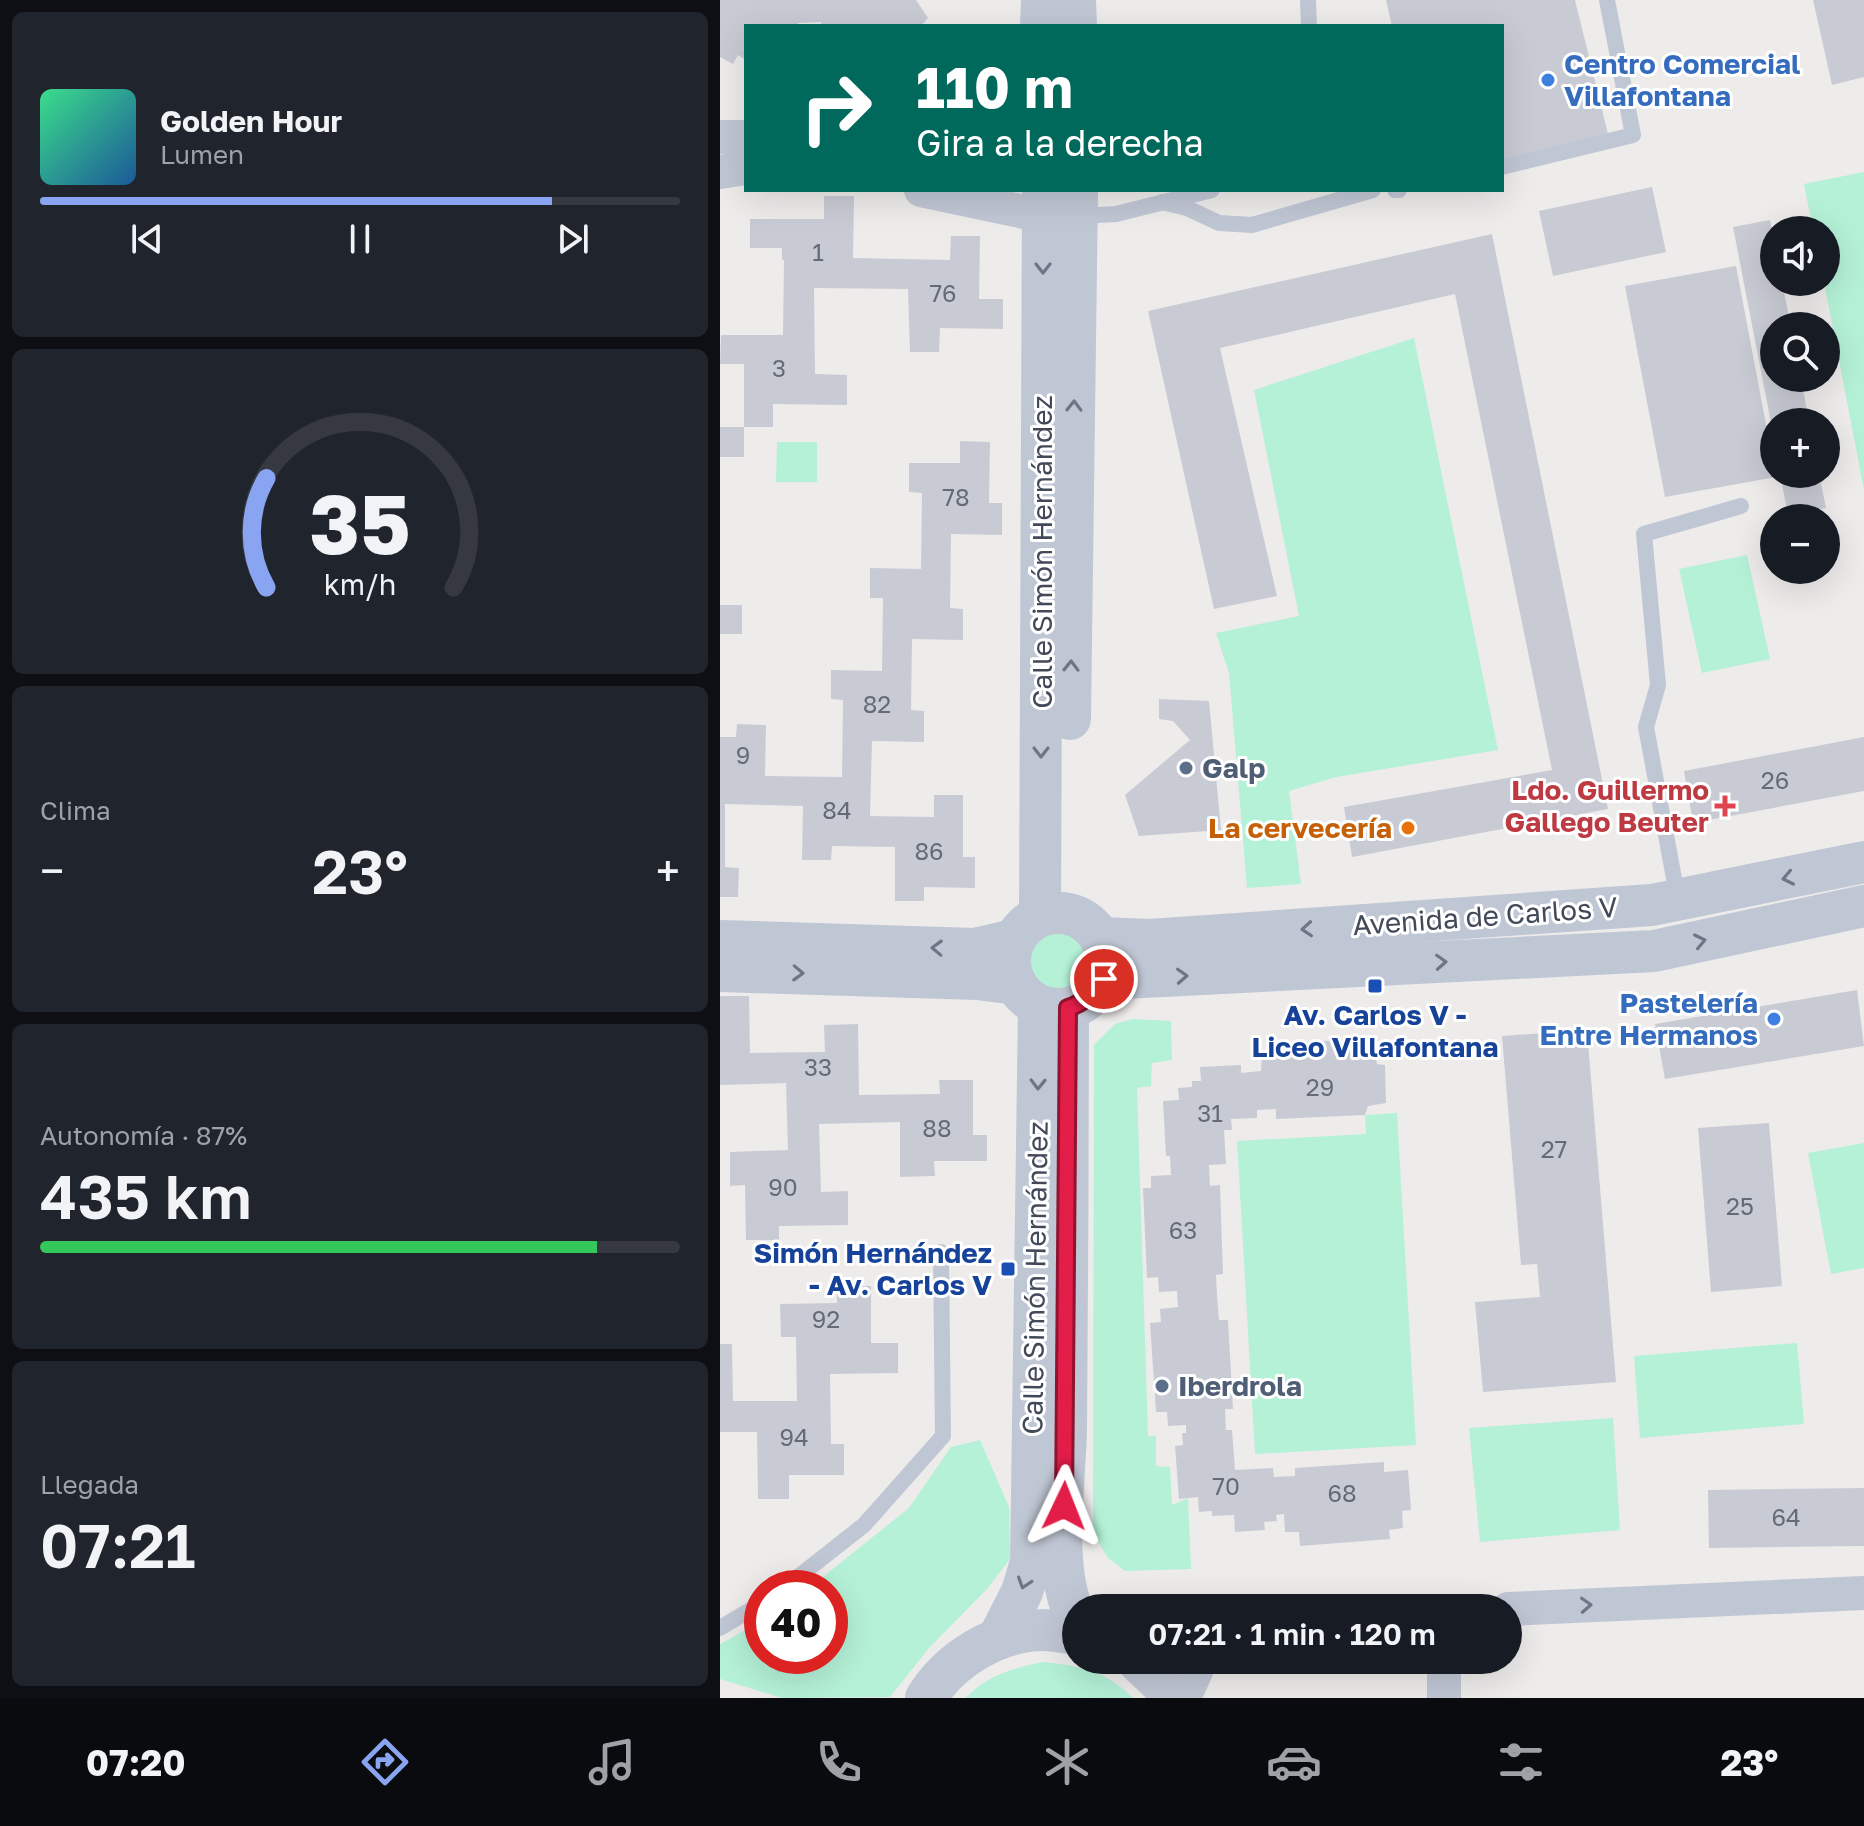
<!DOCTYPE html>
<html lang="es">
<meta charset="utf-8">
<style>
:root{--surface:#171b24;--page:#20242c;--text:#f1f3f6;--muted:#9ea1a6;--line:#363941;--accent:#89a4f0}
body{margin:0;font-family:"Golos Text",sans-serif;background:var(--page);color:var(--text);height:100vh;display:flex;flex-direction:column;font-size:30px;white-space:nowrap}
*{box-sizing:border-box;margin:0}
p{font-size:26px;color:var(--muted)}
.icon{flex:none;width:44px;height:44px;fill:none;stroke:currentColor;stroke-width:2;stroke-linecap:round;stroke-linejoin:round}
.map{position:relative;flex:1;overflow:hidden}
.drawer{display:flex;flex-direction:column;gap:12px;padding:12px;background:#0d0f14;width:720px}
.drawer>*{flex:none}
.hud{position:absolute;left:24px;top:24px;width:760px;height:168px;border-radius:0px;box-shadow:0 8px 32px #0002;background:#00695c;color:#fff;overflow:hidden}
.controls{position:absolute;left:1040px;top:216px;display:grid;gap:16px}
.controls a{display:grid;place-items:center;width:80px;height:80px;border-radius:50%;background:var(--surface);box-shadow:0 8px 32px #0002;font-size:40px}
.speed{position:absolute;left:24px;top:1570px;display:flex;gap:16px;font-size:40px;font-weight:700;text-align:center}
.speed>*{display:grid;place-content:center;width:104px;height:104px;border-radius:50%;background:var(--surface);box-shadow:0 8px 32px #0002;line-height:1}
.speed .limit{border:12px solid #d22;background:#fff;color:#111}
.pin{position:absolute;display:grid;place-items:center;width:68px;height:68px;color:#fff;margin:-34px;border:4px solid #fff;border-radius:50%;box-shadow:0 2px 8px #0007}
.me{position:absolute;width:88px;margin:-44px;rotate:2deg;stroke-linejoin:round;filter:drop-shadow(0 0 6px #0008)}
.turn{display:flex;align-items:center;gap:28px;height:168px;padding:0 40px;font-size:36px}
.turn .icon{width:104px;height:104px;stroke-width:2.5}
.turn b{display:block;font-size:56px;line-height:68px}
.big{font-size:60px;font-weight:600;line-height:1.1}
.drawer .card{flex:1;display:flex;flex-direction:column;justify-content:center;gap:12px;min-width:0;padding:0 28px;border-radius:12px;background:var(--page)}
.drawer .dial{align-items:center;gap:0}
.dial svg{height:208px;overflow:visible;fill:none;stroke:var(--line);stroke-width:7;stroke-linecap:round;text-anchor:middle}
.dial text{fill:var(--text);stroke:none}
.song{display:flex;align-items:center;gap:24px}
.cover{width:96px;height:96px;border-radius:12px;background:linear-gradient(135deg,hsl(150 70% 55%),hsl(210 70% 35%))}
.played{height:8px;border-radius:4px;background:linear-gradient(90deg,var(--accent) 80%,var(--line) 80%)}
.keys{display:flex;justify-content:space-around;direction:ltr}
.heat{display:flex;justify-content:space-between;align-items:center;font-size:44px;direction:ltr}
.charge{height:12px;border-radius:6px;background:linear-gradient(90deg,#34c759 87%,var(--line) 0)}
.trip{position:absolute;left:342px;top:1594px;width:460px;height:80px;border-radius:40px;background:var(--surface);box-shadow:0 8px 32px #0002;font-weight:600;line-height:80px;text-align:center}
.dock{display:flex;height:128px;justify-content:space-around;align-items:center;background:#090b0e;color:var(--muted)}
.dock .icon{width:56px;height:56px}
.dock .selected{color:var(--accent)}
.dock b{font-size:36px;color:var(--text)}
main{display:flex;flex:1;min-height:0}
.map>svg:first-child{display:block}
</style>
<main>
<section class="drawer">
<div class="card">
<div class="song"><i class="cover"></i><div><b>Golden Hour</b><p>Lumen</p></div></div>
<div class="played"></div>
<div class="keys"><svg class="icon" aria-label="previous" viewBox="0 0 24 24"><path d="M18 5L8 12l10 7zM5 5v14"/></svg><svg class="icon" aria-label="pause" viewBox="0 0 24 24"><path d="M8 5v14M16 5v14"/></svg><svg class="icon" aria-label="next" viewBox="0 0 24 24"><path d="M6 5l10 7-10 7zM19 5v14"/></svg></div>
</div>
<div class="card dial"><svg viewBox="0 0 100 80">
<path d="M14 69A42 42 0 1 1 86 69"/>
<path d="M14 69A42 42 0 0 1 14 27" stroke="#89a4f0"/>
<text x="50" y="56" font-size="32" font-weight="700">35</text>
<text x="50" y="72" font-size="11">km/h</text>
</svg></div>
<div class="card"><p>Clima</p>
<div class="heat"><a>−</a><b class="big">23°</b><a>+</a></div>
</div>
<div class="card"><p>Autonomía · 87%</p><b class="big">435 km</b><div class="charge"></div></div>
<div class="card"><p>Llegada</p><b class="big">07:21</b></div>
</section>
<div class="map">
<svg width="1144" height="1698" viewBox="0 0 1144 1698">
<rect width="100%" height="100%" fill="#eeebeb"/>
<!-- green -->
<g fill="#b4f1d7">
<polygon points="1144,172 1144,490 1104,282 1106,282 1106,230 1093,230 1084,184"/>
<polygon points="694,338 778,750 616,777 569,791 581,884 527,888 509,673 496,633 579,616 534,390"/>
<polygon points="57,442 97,442 97,482 56,482"/>
<polygon points="1027,555 1050,659 982,673 959,569"/>
<circle cx="338" cy="960" r="30"/>
<polygon points="413,1019 451,1021 452,1060 432,1063 431,1086 417,1088 428,1436 436,1436 436,1466 450,1467 452,1505 468,1498 471,1569 405,1571 387,1557 373,1532 374,1045 395,1024"/>
<polygon points="677,1113 696,1445 535,1454 517,1141 646,1134 645,1115"/>
<polygon points="1144,1143 1144,1268 1111,1274 1088,1153"/>
<polygon points="1077,1343 1084,1424 920,1438 914,1356"/>
<polygon points="893,1418 900,1530 760,1542 749,1428"/>
<polygon points="260,1440 289,1507 290,1559 267,1589 209,1648 170,1697 62,1698 0,1679 0,1644 42,1621 42,1656 110,1656 110,1588 89,1588 189,1508 231,1447"/>
<path d="M323,1662C361,1666 386,1671 413,1698H246C266,1675 294,1668 323,1662Z"/>
</g>
<!-- building -->
<g fill="#c9cbd4">
<polygon points="0,0 196,0 208,18 201,26 101,26 101,22 78,23 78,26 26,26 26,60 18,55 13,64 0,57"/>
<polygon points="666,0 855,0 888,134 782,159 782,26 672,26"/>
<polygon points="1093,0 1144,0 1144,77 1112,85"/>
<polygon points="932,187 946,252 833,276 819,211"/>
<polygon points="104,196 134,196 133,258 230,260 231,236 260,236 259,299 283,299 283,329 220,328 219,352 190,352 188,289 94,288 95,374 127,375 127,405 53,404 53,427 24,427 24,457 0,457 0,427 24,427 24,364 0,364 1,335 63,335 64,260 62,260 62,248 30,248 30,219 104,219"/>
<polygon points="1050,220 1054,240 1054,282 1062,282 1071,326 1054,326 1054,378 1081,378 1089,422 1054,422 1053,433 1013,227"/>
<polygon points="772,234 888,809 632,857 624,807 832,770 735,294 500,348 557,596 494,609 428,311"/>
<polygon points="1016,266 1056,477 945,497 905,286"/>
<polygon points="240,441 270,442 269,503 282,503 282,535 231,534 230,608 243,609 243,640 192,639 191,710 204,711 204,742 152,741 150,816 214,817 214,795 243,795 243,857 255,857 255,888 204,887 204,901 175,901 175,847 112,846 111,860 82,860 83,806 5,804 5,867 19,868 18,897 0,897 0,737 16,737 17,724 46,725 45,776 122,777 123,700 111,699 111,670 162,671 163,598 150,598 150,568 201,569 202,493 189,492 189,463 240,463"/>
<polygon points="1060,474 1099,474 1106,508 1068,515"/>
<rect x="0" y="605" width="22" height="29"/>
<polygon points="439,699 489,701 501,830 419,836 405,795 470,740 453,721 439,719"/>
<polygon points="1144,737 1144,791 973,823 964,771"/>
<polygon points="1137,990 1144,1046 945,1079 935,1024"/>
<polygon points="0,996 29,996 30,1053 105,1052 104,1025 138,1024 139,1095 220,1094 219,1080 253,1080 253,1135 267,1135 267,1161 214,1161 215,1176 180,1177 180,1122 99,1124 101,1192 128,1191 128,1225 59,1226 59,1240 26,1240 25,1185 10,1186 10,1152 68,1150 66,1083 0,1085"/>
<polygon points="867,1030 896,1382 763,1392 755,1302 820,1297 817,1264 801,1265 782,1036"/>
<polygon points="644,1040 644,1047 654,1046 657,1064 665,1065 666,1103 648,1106 645,1115 556,1119 556,1109 537,1110 537,1118 511,1119 512,1130 504,1130 506,1164 489,1165 490,1186 500,1185 503,1274 496,1275 497,1296 499,1320 508,1320 513,1409 505,1409 506,1430 512,1430 515,1470 553,1468 554,1477 575,1476 575,1468 664,1462 664,1472 688,1470 691,1510 682,1511 683,1528 669,1530 670,1539 580,1546 579,1532 565,1532 564,1514 556,1515 557,1521 544,1522 545,1530 515,1532 514,1515 492,1516 492,1511 479,1512 478,1497 459,1499 455,1446 463,1445 462,1433 466,1433 466,1425 448,1426 447,1412 436,1412 430,1323 441,1322 440,1309 458,1307 457,1291 439,1292 438,1277 427,1278 423,1188 431,1188 431,1176 451,1175 450,1156 446,1156 443,1101 459,1100 458,1088 472,1087 472,1081 481,1081 480,1067 521,1065 521,1073 541,1071 542,1053 552,1052 553,1042"/>
<polygon points="1049,1123 1062,1286 991,1292 978,1128"/>
<polygon points="117,1286 151,1286 151,1343 178,1343 178,1373 110,1374 111,1444 124,1444 124,1475 69,1475 69,1499 38,1499 37,1432 0,1432 0,1344 12,1344 13,1401 77,1401 76,1337 61,1337 60,1304 117,1303"/>
<polygon points="1144,1488 1144,1546 989,1548 988,1490"/>
</g>
<g fill="none" stroke-linecap="round" stroke-linejoin="round">
<!-- service -->
<g stroke="#c0c7d4" stroke-width="16">
<polyline points="588,0 589,26"/>
<polyline points="782,167 913,135 887,0"/>
<polyline points="675,190 679,190"/>
<polyline points="442,202 467,208 499,223 532,225 653,190"/>
<polyline points="358,216 396,214 492,190"/>
<polyline points="958,900 926,727 938,685 924,534 1021,506"/>
<polyline points="64,1588 144,1525 223,1436 221,1252"/>
<polyline points="0,1628 42,1603"/>
</g>
<!-- minor -->
<g stroke="#c0c7d4" stroke-width="34">
<polyline points="0,137 26,137"/>
<polyline points="0,172 26,168"/>
<polyline points="201,190 323,216 346,216"/>
<polyline points="788,1609 1144,1593"/>
<polyline points="464,1698 481,1660"/>
<polyline points="724,1698 724,1660"/>
</g>
<!-- tertiary -->
<g stroke="#c0c7d4" stroke-width="42">
<polyline points="355,0 356,26"/>
<polyline points="321,26 322,0"/>
<polyline points="350,719 357,190"/>
<circle cx="338" cy="961" r="48"/>
<polyline points="320,915 323,190"/>
<polyline points="381,938 429,940 932,905 1144,862"/>
<polyline points="0,941 255,949 294,940"/>
<polyline points="0,971 257,979 296,984"/>
<polyline points="384,979 934,951 1144,906"/>
<path d="M348,1009C348,1149 347,1290 346,1430C345,1484 331,1571 356,1617"/>
<polyline points="278,1639 302,1592 311,1562 319,1006"/>
<polyline points="417,1660 443,1685 452,1698"/>
<path d="M206,1698C230,1659 278,1630 324,1630C335,1630 345,1633 356,1634"/>
</g>
</g>
<!-- one-way arrows -->
<defs><path id="oneway-chevron" d="M-2-3.5L2.5 0L-2 3.5" fill="none" stroke-width="1.6" stroke-linecap="round" stroke-linejoin="round" transform="scale(2)"/></defs>
<g stroke="#6e7685">
<use href="#oneway-chevron" transform="translate(323 268) rotate(90)"/>
<use href="#oneway-chevron" transform="translate(354 406) rotate(-89)"/>
<use href="#oneway-chevron" transform="translate(351 666) rotate(-89)"/>
<use href="#oneway-chevron" transform="translate(321 752) rotate(90)"/>
<use href="#oneway-chevron" transform="translate(1068 878) rotate(168)"/>
<use href="#oneway-chevron" transform="translate(587 929) rotate(176)"/>
<use href="#oneway-chevron" transform="translate(980 941) rotate(-12)"/>
<use href="#oneway-chevron" transform="translate(217 948) rotate(-178)"/>
<use href="#oneway-chevron" transform="translate(721 962) rotate(-3)"/>
<use href="#oneway-chevron" transform="translate(78 973) rotate(2)"/>
<use href="#oneway-chevron" transform="translate(462 976) rotate(-3)"/>
<use href="#oneway-chevron" transform="translate(318 1084) rotate(91)"/>
<use href="#oneway-chevron" transform="translate(304 1583) rotate(108)"/>
<use href="#oneway-chevron" transform="translate(866 1605) rotate(-3)"/>
</g>
<g fill="none" stroke-linecap="round" stroke-linejoin="round">
<!-- route casing -->
<g stroke="#92132f" stroke-width="20">
<path id="route" d="M344,1506L348,1008C365,1002 374,994 384,979"/>
</g>
<!-- route -->
<use href="#route" stroke="#e11d48" stroke-width="14"/>
</g>
<!-- markers -->
<g fill="#3f7fe0" stroke="#fff" stroke-width="3">
<circle cx="828" cy="80" r="8"/>
<circle cx="1054" cy="1019" r="8"/>
</g>
<g fill="#5c6f8a" stroke="#fff" stroke-width="3">
<circle cx="466" cy="768" r="8"/>
<circle cx="442" cy="1386" r="8"/>
</g>
<path fill="#e0444e" stroke="#fff" stroke-width="3" d="M1001 794h8v8h8v8h-8v8h-8v-8h-8v-8h8z"/>
<circle fill="#e8710a" stroke="#fff" stroke-width="3" cx="688" cy="828" r="8"/>
<g fill="#1a4fb4" stroke="#fff" stroke-width="3">
<rect x="647" y="978" width="16" height="16" rx="4"/>
<rect x="280" y="1261" width="16" height="16" rx="4"/>
</g>
<g text-anchor="middle" stroke-width="6" stroke-linejoin="round" paint-order="stroke">
<!-- number labels -->
<g font-size="24" fill="#646a78">
<text x="98" y="261">1</text>
<text x="223" y="302">76</text>
<text x="59" y="377">3</text>
<text x="236" y="506">78</text>
<text x="157" y="713">82</text>
<text x="23" y="764">9</text>
<text x="1055" y="789">26</text>
<text x="117" y="819">84</text>
<text x="209" y="860">86</text>
<text x="98" y="1076">33</text>
<text x="600" y="1096">29</text>
<text x="490" y="1122">31</text>
<text x="217" y="1137">88</text>
<text x="834" y="1158">27</text>
<text x="63" y="1196">90</text>
<text x="1020" y="1215">25</text>
<text x="463" y="1239">63</text>
<text x="106" y="1328">92</text>
<text x="74" y="1446">94</text>
<text x="506" y="1495">70</text>
<text x="622" y="1502">68</text>
<text x="1066" y="1526">64</text>
</g>
<!-- shop labels -->
<g font-size="28" font-weight="bold" fill="#366cbe" stroke="#fff" text-anchor="start">
<text x="844" y="74">Centro Comercial<tspan x="844" dy="32">Villafontana</tspan></text>
<text x="1038" y="1013" text-anchor="end">Pastelería<tspan x="1038" dy="32">Entre Hermanos</tspan></text>
</g>
<!-- street labels -->
<g font-size="28" fill="#424a5a" stroke="#fff">
<text transform="translate(322 552) rotate(-90)" y="10">Calle Simón Hernández</text>
<text transform="translate(765 916) rotate(-4)" y="10">Avenida de Carlos V</text>
<text transform="translate(315 1278) rotate(-89)" y="10">Calle Simón Hernández</text>
</g>
<!-- service labels -->
<g font-size="28" font-weight="bold" fill="#4e5e75" stroke="#fff" text-anchor="start">
<text x="482" y="778">Galp</text>
<text x="458" y="1396">Iberdrola</text>
</g>
<!-- health labels -->
<g font-size="28" font-weight="bold" fill="#be3a42" stroke="#fff" text-anchor="end">
<text x="989" y="800">Ldo. Guillermo<tspan x="989" dy="32">Gallego Beuter</tspan></text>
</g>
<!-- food labels -->
<g font-size="28" font-weight="bold" fill="#c56008" stroke="#fff" text-anchor="end">
<text x="672" y="838">La cervecería</text>
</g>
<!-- transit labels -->
<g font-size="28" font-weight="bold" fill="#164399" stroke="#fff">
<text x="655" y="1025">Av. Carlos V -<tspan x="655" dy="32">Liceo Villafontana</tspan></text>
<text x="272" y="1263" text-anchor="end">Simón Hernández<tspan x="272" dy="32">- Av. Carlos V</tspan></text>
</g>
</g>
</svg>
<div class="controls">
<a><svg class="icon" aria-label="sound" viewBox="0 0 24 24"><path d="M4 9h4l5-4v14l-5-4H4zM17 9q2 3 0 6"/></svg></a>
<a><svg class="icon" aria-label="search" viewBox="0 0 24 24"><circle cx="10" cy="10" r="6"/><path d="M15 15l6 6"/></svg></a>
<a>+</a>
<a>−</a>
</div>
<div class="speed"><div class="limit">40</div></div>
<div class="pin" style="left:384px;top:979px;background:#d93025"><svg class="icon" aria-label="arrive" viewBox="0 0 24 24"><path d="M6 21V4h12l-3 4 3 4H6"/></svg></div>
<svg class="me" style="left:344px;top:1506px" viewBox="-20 -20 40 40"><path d="M0-17L14 15 0 8-14 15z" fill="#e11d48" stroke="#fff" stroke-width="4"/></svg>
<div class="trip">07:21 · 1 min · 120 m</div>
<div class="hud">
<div class="turn"><svg class="icon" aria-label="right" viewBox="0 0 24 24"><path d="M7 20v-9h11M14 6l5 5-5 5"/></svg><div><b>110 m</b>Gira a la derecha</div></div>
</div>
</div>
</main>
<nav class="dock">
<b>07:20</b>
<svg class="icon selected" aria-label="directions" viewBox="0 0 24 24"><path d="M12 3l9 9-9 9-9-9zM9 14v-3h6M13 9l2 2-2 2"/></svg>
<svg class="icon" aria-label="music" viewBox="0 0 24 24"><path d="M9 18V5l10-2v13"/><circle cx="6" cy="18" r="3"/><circle cx="16" cy="16" r="3"/></svg>
<svg class="icon" aria-label="phone" viewBox="0 0 24 24"><path d="M5 4h4l2 5-3 2q2 4 5 5l2-3 5 2v4C11 20 4 13 5 4z"/></svg>
<svg class="icon" aria-label="climate" viewBox="0 0 24 24"><path d="M12 3v18M4 7l16 10M4 17L20 7"/></svg>
<svg class="icon" aria-label="car" viewBox="0 0 24 24"><path d="M5 17H2v-5l4-1 3-4h7l3 4 3 1v5h-3M9 17h6M6 11h13"/><circle cx="7" cy="17" r="2"/><circle cx="17" cy="17" r="2"/></svg>
<svg class="icon" aria-label="filters" viewBox="0 0 24 24"><path d="M4 7h16M4 17h16"/><circle cx="9" cy="7" r="2"/><circle cx="15" cy="17" r="2"/></svg>
<b>23°</b>
</nav>
